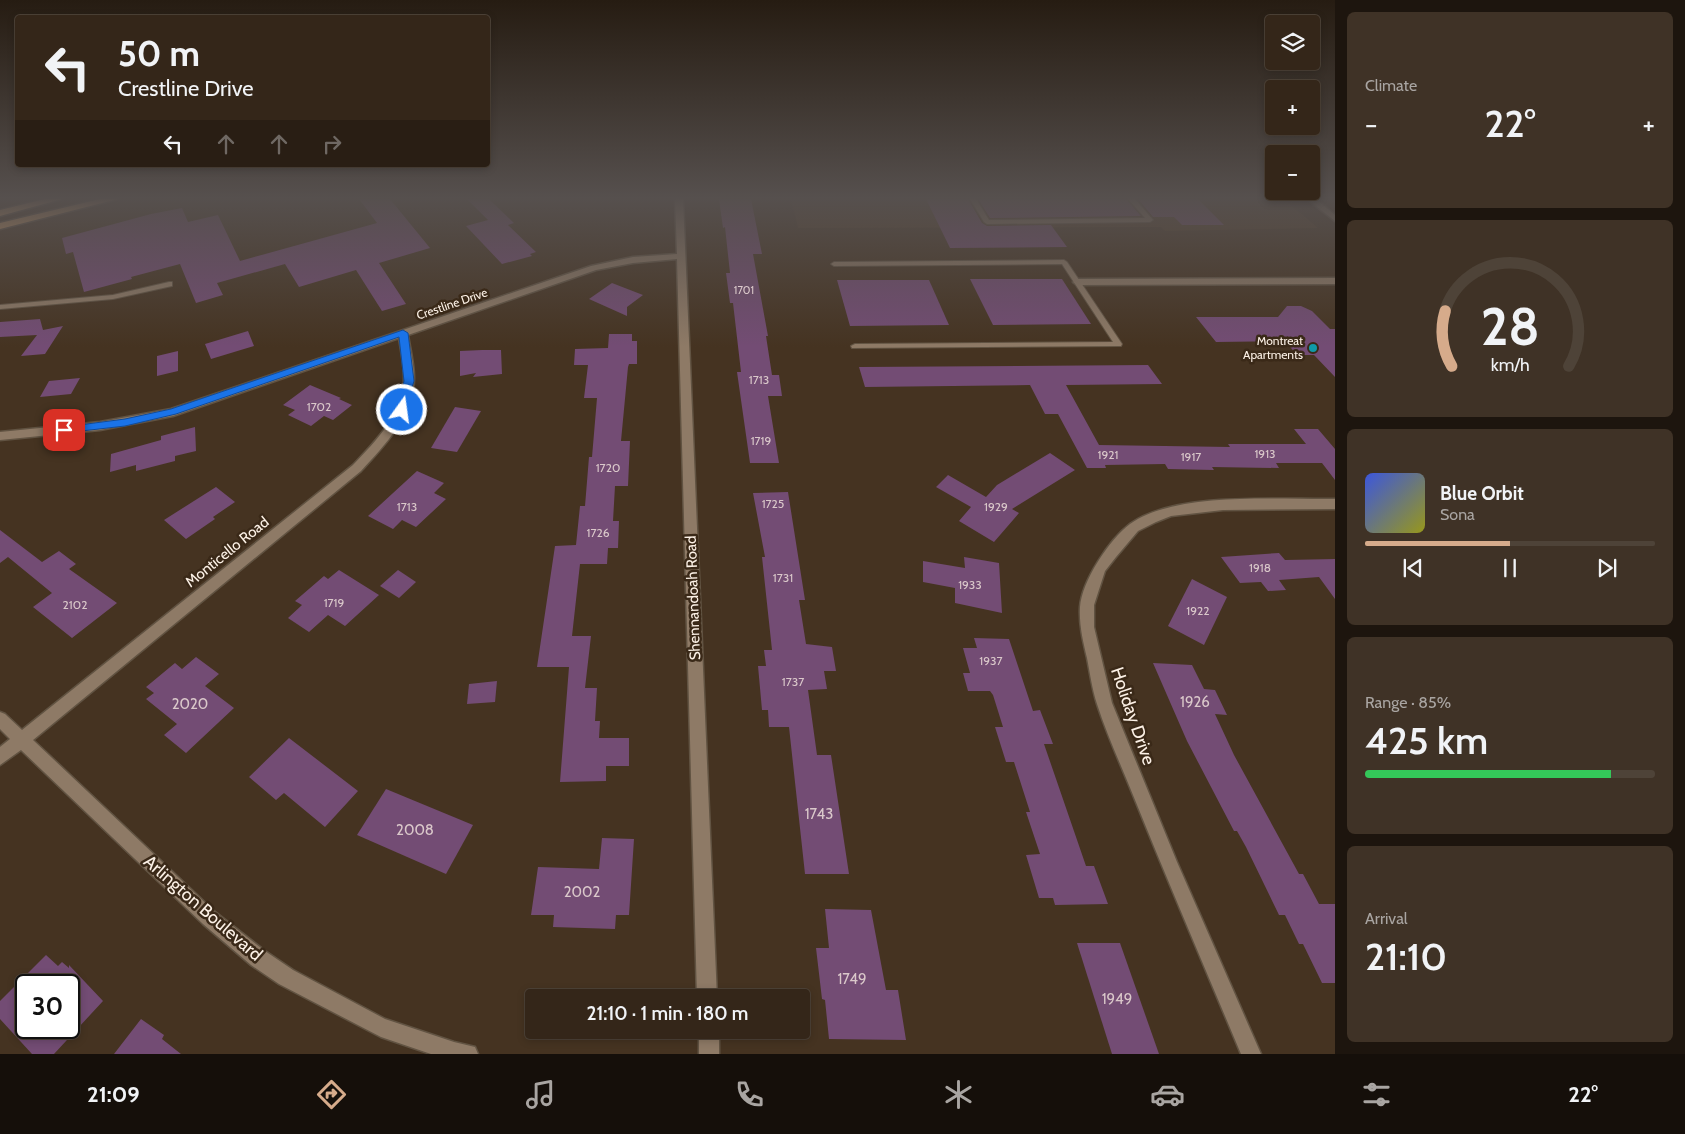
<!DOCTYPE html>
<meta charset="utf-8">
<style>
:root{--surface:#342619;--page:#3f3226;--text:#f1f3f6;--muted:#a9a5a2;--line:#4e4338;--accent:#d6ab8b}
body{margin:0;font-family:Cabin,sans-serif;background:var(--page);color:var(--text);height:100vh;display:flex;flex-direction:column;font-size:19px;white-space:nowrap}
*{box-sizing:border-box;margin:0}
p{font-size:16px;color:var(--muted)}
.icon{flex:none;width:28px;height:28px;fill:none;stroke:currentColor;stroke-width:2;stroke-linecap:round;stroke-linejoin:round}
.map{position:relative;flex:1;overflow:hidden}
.drawer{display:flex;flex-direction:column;gap:12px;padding:12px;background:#1d150e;width:350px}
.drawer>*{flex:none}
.top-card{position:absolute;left:15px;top:15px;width:475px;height:152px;border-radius:5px;box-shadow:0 2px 8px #0003,0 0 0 1px var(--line);background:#342619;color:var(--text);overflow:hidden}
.buttons{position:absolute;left:1265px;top:15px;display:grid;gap:10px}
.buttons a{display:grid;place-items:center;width:55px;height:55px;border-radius:5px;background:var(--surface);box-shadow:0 2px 8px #0003,0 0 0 1px var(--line);font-size:25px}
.speed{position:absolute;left:15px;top:974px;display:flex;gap:10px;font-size:25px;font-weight:700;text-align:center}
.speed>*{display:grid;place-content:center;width:65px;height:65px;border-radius:50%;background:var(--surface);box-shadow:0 2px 8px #0003,0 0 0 1px var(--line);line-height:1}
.speed .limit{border:2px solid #111;border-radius:8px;background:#fff;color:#111}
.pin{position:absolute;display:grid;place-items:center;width:42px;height:42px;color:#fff;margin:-21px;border-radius:10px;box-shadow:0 2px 8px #0006}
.me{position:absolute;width:55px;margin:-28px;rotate:14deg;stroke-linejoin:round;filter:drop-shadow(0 0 4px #0008)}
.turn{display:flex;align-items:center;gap:18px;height:105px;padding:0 20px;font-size:22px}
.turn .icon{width:65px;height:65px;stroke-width:2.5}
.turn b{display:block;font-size:35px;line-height:42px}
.lanes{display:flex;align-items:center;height:48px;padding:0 20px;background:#0003;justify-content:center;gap:25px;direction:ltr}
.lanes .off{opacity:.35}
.big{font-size:38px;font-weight:600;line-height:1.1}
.drawer .card{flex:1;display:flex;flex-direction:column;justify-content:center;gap:8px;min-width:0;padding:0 18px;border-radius:8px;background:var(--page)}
.drawer .dial{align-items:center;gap:0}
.dial svg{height:130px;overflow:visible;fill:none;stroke:var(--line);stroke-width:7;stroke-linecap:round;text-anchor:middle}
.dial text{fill:var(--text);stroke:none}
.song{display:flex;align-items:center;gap:15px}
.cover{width:60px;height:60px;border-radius:8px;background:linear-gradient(135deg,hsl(230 70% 55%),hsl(60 70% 35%))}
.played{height:5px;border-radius:2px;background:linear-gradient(90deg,var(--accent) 50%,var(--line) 50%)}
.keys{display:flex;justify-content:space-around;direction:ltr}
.heat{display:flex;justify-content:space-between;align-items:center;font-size:28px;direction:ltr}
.charge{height:8px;border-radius:4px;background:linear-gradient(90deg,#34c759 85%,var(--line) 0)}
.trip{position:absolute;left:525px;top:989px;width:285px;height:50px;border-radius:5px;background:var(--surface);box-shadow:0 2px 8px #0003,0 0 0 1px var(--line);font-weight:600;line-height:50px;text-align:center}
.dock{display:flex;height:80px;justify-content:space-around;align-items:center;background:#150f0a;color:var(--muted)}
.dock .icon{width:35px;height:35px}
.dock .current{color:var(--accent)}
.dock b{font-size:22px;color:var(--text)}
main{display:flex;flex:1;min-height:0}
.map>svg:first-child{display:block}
</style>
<main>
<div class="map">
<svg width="1335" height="1054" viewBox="0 0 1335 1054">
<rect width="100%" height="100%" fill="#453321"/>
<!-- built -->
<polygon fill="#523c25" points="791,199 1284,199 1318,228 1165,231 1161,227 798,228"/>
<!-- building -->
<g fill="#734c74" fill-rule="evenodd">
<polygon points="359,199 390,199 430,248 379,263 406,304 382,311 356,270 299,287 285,264 217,283 223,295 196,303 180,264 131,277 132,279 84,292 73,252 66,254 62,238 151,214 182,208 188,222 218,215 240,261 377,223"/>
<polygon points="467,199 489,199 514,223 508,225 536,252 530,254 532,256 502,264 466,226 488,220"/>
<polygon points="719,199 751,199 762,254 753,254 768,336 766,336 772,375 779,375 782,396 768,396 779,463 750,463 737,372 741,372 733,303 730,303 726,273 730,273 725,227 723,228"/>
<polygon points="926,199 968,199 982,223 987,226 1051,225 1067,247 950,248"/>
<polygon points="978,199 1126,199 1141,216 990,218"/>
<polygon points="1138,199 1198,199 1224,225 1182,225 1174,217 1153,217"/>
<polygon points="970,279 1062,279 1091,324 993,325"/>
<polygon points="837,280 929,280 949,325 850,326"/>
<polygon points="612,283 643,295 627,307 627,316 589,299"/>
<polygon points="1287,306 1301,306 1312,311 1330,329 1335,329 1335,377 1314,355 1297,355 1285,341 1216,342 1196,317 1278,317"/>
<polygon points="40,319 43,330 63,326 45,354 21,356 37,335 0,337 0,322"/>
<polygon points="248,331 254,346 211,359 205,344"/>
<polygon points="609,334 632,334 632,341 637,341 637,364 629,364 628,367 621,441 630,441 628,486 615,486 613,521 619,521 618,548 608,548 607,564 580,564 572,636 591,636 585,688 597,688 595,721 600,721 599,738 629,738 629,766 606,766 606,781 560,782 569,667 537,667 555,546 576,545 580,506 585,506 589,457 592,457 597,398 584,398 588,365 574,365 575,349 608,348"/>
<polygon points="482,350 501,350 502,374 473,377 476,373 460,376 460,351"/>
<polygon points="178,351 178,371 157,376 157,356"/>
<polygon points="1148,365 1162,384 1066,385 1099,445 1230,447 1228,444 1306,444 1294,429 1318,429 1335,449 1335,480 1322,463 1276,463 1279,468 1212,467 1214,470 1168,469 1165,464 1105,465 1106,468 1087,468 1058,414 1045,414 1030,385 865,387 859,367"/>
<polygon points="80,378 71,394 40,397 49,381"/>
<polygon points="310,385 341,398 339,399 352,405 333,420 324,416 311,426 288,415 295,410 283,405"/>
<polygon points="455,407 481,411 457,452 431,448"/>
<polygon points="195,427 196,451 175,456 175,461 136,471 136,465 110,472 111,454 161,440 161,436"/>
<polygon points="1050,453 1075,470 1012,509 1019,513 994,542 959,521 971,507 936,487 948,475 986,497 997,485"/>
<polygon points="417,471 444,483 434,493 446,499 416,527 402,520 393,529 368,516"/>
<polygon points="216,487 235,502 213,517 215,519 186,539 164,520"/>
<polygon points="788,492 805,600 799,600 806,644 832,647 836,671 824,671 827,689 808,690 817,755 831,755 849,874 805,874 789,727 769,727 768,710 762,710 758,666 766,666 764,650 772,650 762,557 765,557 753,493"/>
<polygon points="0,530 42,562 59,551 76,564 69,569 117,603 72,638 33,607 52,593 8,557 0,563"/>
<polygon points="1279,553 1285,560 1335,559 1335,599 1319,577 1279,580 1286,590 1268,591 1261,582 1240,583 1221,557"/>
<polygon points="964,557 999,563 1002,613 955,603 955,588 923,582 923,561 965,568"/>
<polygon points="339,570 379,595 345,626 328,615 309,632 288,618 302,605 295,601 324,576 328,579"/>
<polygon points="398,570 416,582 399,598 380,586"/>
<polygon points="1192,579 1227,597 1204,645 1168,626"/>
<polygon points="974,638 1009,639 1033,711 1040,710 1053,744 1044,744 1086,866 1094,866 1108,904 1055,905 1053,898 1039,898 1026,855 1040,854 1026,812 1030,812 1014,762 1006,762 995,727 1003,727 993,695 990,691 968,691 963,673 970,673 963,648 977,648"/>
<polygon points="196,657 219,674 205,686 234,708 186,753 164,735 177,724 146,699 154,693 146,687 175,663 182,669"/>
<polygon points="1153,663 1192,665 1204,689 1215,690 1227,715 1215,714 1234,755 1299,874 1303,874 1319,904 1335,904 1335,983 1322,983 1303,944 1299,944 1285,915 1279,915 1246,847 1237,831 1234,831 1187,741"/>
<polygon points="497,681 495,702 467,704 469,684"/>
<polygon points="289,738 358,791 325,827 284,793 276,800 249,777"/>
<polygon points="386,789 473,825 446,874 357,835"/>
<polygon points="602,838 634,839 629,915 616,915 615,929 553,927 554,915 531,915 538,867 599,869"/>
<polygon points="825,909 871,910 886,990 898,990 906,1040 829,1039 825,1000 822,999 816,948 829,948"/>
<polygon points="1077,943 1120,943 1159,1054 1112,1054"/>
<path d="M46,955L58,966L62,962L69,968V965L103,1001L54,1054H32L0,1019V1001ZM26,985H69V1028H26Z"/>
<polygon points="141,1019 164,1035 162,1039 181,1054 114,1054"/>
</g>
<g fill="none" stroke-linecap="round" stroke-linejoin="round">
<!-- lane casing -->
<g stroke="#615342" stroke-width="2">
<g id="lane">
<polygon points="970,199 976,199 989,220 1145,218 1128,199 1135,199 1153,220 1150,222 987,224 984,222"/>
<polygon points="1064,260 1067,262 1122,344 1121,346 852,348 851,346 855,344 1113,342 1062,264 834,266 831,264 834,262"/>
<polygon points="169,282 172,282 172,286 113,299 0,309 0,305 113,295"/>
</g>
</g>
<!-- street casing -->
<g stroke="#615342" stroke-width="3">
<g id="street">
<path d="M675,199H683L717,998H697L677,259L633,263L596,270L408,335C410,349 414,363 414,378C414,415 385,445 361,471L33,740L215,912L265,951L293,970L385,1019L454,1042L475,1047L478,1054H431L381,1037L279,984L251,965L203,924L21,750L0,765V747L10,739L0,729V712L5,714L22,730L353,465C376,441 404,413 404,377C404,364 401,351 399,338L173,416L100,430L0,440V432L100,422L171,409L591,266L633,257L677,254Z"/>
<polygon points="1335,278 1335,284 1077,285 1073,282 1077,279"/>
<path d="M1335,499V509L1223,510L1171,516L1156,522L1138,531L1116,557L1105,571L1094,605V627L1112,703L1177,862L1261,1054H1241C1205,968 1168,882 1133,795C1121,765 1107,735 1097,704C1092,689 1090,673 1087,658C1083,641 1079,625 1080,607C1082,581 1109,540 1130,524C1176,491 1279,500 1335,499Z"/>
<rect x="699" y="1030" width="20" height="24"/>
</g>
</g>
<!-- secondary casing -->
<g stroke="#615342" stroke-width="3">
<polygon id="secondary" points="1307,199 1316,199 1335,215 1335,221"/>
</g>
<!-- highway casing -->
<g stroke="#615342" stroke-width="3">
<g id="highway">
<polygon points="45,199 62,199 0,216 0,210"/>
<polygon points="100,199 118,199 0,229 0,223"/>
</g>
</g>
<!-- lane -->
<use href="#lane" fill="#8e7a66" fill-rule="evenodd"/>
<!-- street -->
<use href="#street" fill="#8e7a66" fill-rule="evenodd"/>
<!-- secondary -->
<use href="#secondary" fill="#8e7a66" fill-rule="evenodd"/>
<!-- highway -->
<use href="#highway" fill="#dca66c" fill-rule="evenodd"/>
</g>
<!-- sky -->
<linearGradient id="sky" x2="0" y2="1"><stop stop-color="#261c12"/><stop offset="0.57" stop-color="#56504e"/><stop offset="1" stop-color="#56504e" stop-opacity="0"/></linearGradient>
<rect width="1335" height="347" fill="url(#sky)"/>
<!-- route -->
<polygon fill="#1a73e8" stroke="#114b97" points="403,330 408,333 414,381 405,412 399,412 397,410 404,381 399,337 176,414 125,426 64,433 59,430 64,427 125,419 171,409"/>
<!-- markers -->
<circle fill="#0f9aa8" stroke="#3a2918" stroke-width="2" cx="1313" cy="348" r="5"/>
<g text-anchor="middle" stroke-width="5" stroke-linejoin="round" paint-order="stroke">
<!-- far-number labels -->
<g font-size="11" fill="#dac8ca">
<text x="744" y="294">1701</text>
</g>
<!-- far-street labels -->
<g font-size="12" fill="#fcf1e6" stroke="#3a2918">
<text transform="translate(452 304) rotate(-19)" y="4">Crestline Drive</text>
</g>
<!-- far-poi labels -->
<g font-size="12" fill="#fcf1e6" stroke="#3a2918" text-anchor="end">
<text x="1303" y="345">Montreat<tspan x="1303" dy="14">Apartments</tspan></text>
</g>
<!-- number labels -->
<g font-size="12" fill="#dac8ca">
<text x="759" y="384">1713</text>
<text x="319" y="411">1702</text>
<text x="761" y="445">1719</text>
<text x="1265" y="458">1913</text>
<text x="1108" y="459">1921</text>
<text x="1191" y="461">1917</text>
<text x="608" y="472">1720</text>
<text x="773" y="508">1725</text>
<text x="407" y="511">1713</text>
<text x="996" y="511">1929</text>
<text x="598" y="537">1726</text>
<text x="1260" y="572">1918</text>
<text x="783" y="582">1731</text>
<text x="970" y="589">1933</text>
<text x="334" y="607">1719</text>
<text x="75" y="609">2102</text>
<text x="1198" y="615">1922</text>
<text x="991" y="665">1937</text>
<text x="793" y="686">1737</text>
</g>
<!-- street labels -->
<g font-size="15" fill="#fcf1e6" stroke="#3a2918">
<text transform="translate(227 552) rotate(-39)" y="5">Monticello Road</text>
<text transform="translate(693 598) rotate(-92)" y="5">Shennandoah Road</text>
</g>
<!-- near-number labels -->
<g font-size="15" fill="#dac8ca">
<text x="1195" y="707">1926</text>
<text x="190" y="709">2020</text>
<text x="819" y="819">1743</text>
<text x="415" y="835">2008</text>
<text x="582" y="897">2002</text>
<text x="852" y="984">1749</text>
<text x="1117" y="1004">1949</text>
</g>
<!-- near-street labels -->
<g font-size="18" fill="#fcf1e6" stroke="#3a2918">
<text transform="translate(1133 716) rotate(71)" y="6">Holiday Drive</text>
<text transform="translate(203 908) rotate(41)" y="6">Arlington Boulevard</text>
</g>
</g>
</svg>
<div class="buttons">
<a><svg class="icon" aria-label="layers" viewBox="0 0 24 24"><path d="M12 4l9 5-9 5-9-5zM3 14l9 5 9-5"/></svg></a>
<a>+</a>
<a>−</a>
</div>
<div class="speed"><div class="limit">30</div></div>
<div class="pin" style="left:64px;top:430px;background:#d93025"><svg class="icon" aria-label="arrive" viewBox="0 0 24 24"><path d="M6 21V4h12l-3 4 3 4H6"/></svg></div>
<svg class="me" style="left:402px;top:410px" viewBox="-20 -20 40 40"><circle r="17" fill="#1a73e8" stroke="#fff" stroke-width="3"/><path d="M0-11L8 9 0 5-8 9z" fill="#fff"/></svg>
<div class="trip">21:10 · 1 min · 180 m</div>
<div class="top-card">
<div class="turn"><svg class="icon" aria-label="left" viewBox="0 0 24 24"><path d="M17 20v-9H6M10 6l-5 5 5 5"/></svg><div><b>50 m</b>Crestline Drive</div></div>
<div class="lanes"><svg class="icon" aria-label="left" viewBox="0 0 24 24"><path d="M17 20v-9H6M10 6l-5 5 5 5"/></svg><svg class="icon off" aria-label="ahead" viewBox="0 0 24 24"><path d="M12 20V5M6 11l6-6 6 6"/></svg><svg class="icon off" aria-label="ahead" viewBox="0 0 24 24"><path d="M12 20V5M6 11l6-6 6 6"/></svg><svg class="icon off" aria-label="right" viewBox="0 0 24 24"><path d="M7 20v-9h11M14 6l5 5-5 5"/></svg></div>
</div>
</div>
<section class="drawer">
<div class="card"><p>Climate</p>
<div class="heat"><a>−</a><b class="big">22°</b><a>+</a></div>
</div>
<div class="card dial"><svg viewBox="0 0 100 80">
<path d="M14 69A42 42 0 1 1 86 69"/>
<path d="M14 69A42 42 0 0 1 10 35" stroke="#d6ab8b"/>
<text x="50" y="56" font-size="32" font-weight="700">28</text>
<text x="50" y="72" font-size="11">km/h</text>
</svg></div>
<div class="card">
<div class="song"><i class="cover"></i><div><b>Blue Orbit</b><p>Sona</p></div></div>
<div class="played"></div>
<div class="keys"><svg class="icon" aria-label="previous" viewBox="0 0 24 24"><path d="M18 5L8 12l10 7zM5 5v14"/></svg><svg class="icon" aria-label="pause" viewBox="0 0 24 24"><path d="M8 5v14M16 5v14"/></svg><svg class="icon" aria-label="next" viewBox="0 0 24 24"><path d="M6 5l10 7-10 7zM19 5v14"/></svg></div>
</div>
<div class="card"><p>Range · 85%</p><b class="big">425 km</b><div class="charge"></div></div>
<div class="card"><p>Arrival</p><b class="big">21:10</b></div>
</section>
</main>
<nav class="dock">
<b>21:09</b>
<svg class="icon current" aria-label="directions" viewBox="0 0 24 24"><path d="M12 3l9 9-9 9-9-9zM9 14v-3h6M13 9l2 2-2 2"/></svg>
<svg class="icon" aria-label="music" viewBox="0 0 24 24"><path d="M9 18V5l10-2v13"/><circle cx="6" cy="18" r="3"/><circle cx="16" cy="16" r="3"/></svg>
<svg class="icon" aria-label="phone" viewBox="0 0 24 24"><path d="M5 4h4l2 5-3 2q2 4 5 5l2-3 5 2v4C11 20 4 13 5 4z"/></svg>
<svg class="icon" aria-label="climate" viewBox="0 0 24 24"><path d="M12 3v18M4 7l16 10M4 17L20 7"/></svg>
<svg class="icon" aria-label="car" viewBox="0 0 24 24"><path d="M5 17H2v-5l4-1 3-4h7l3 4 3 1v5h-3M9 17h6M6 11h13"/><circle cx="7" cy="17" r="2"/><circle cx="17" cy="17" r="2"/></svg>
<svg class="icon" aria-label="filters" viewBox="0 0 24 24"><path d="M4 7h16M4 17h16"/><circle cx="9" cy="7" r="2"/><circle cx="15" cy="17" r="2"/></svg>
<b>22°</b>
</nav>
